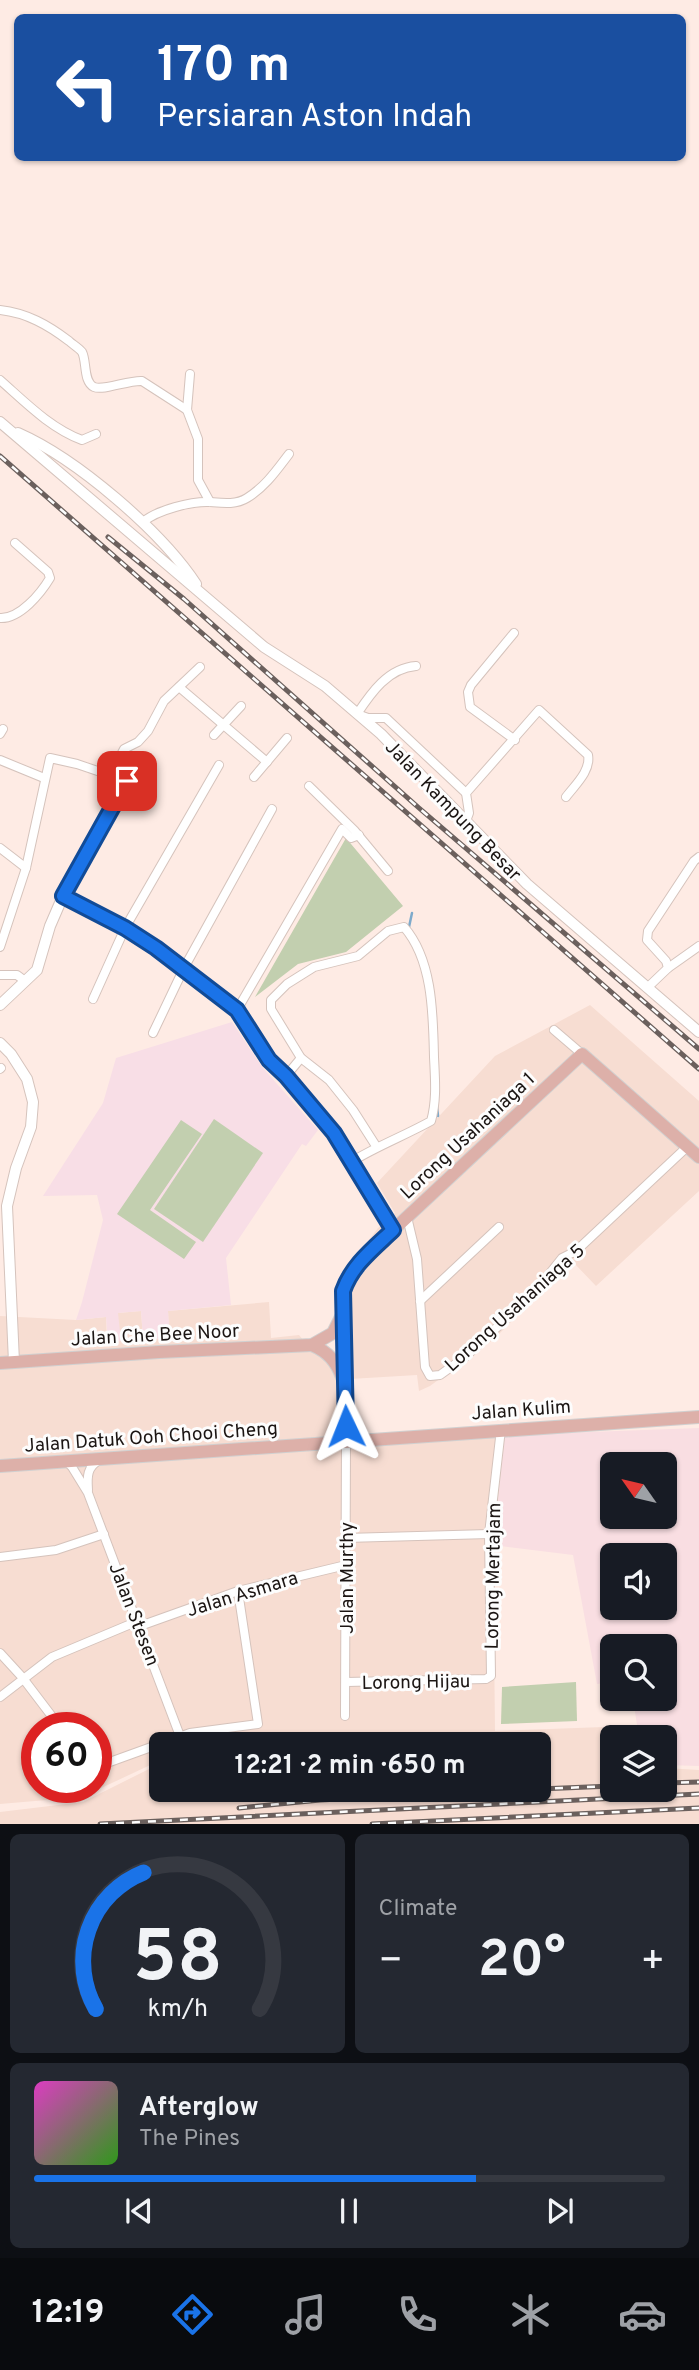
<!DOCTYPE html>
<meta charset="utf-8">
<style>
:root{--surface:#171b24;--page:#242831;--text:#f1f3f6;--muted:#9ea1a6;--line:#363941;--accent:#1a73e8}
body{margin:0;font-family:Overpass,sans-serif;background:var(--page);color:var(--text);height:100vh;display:flex;flex-direction:column;font-size:26px;white-space:nowrap}
*{box-sizing:border-box;margin:0}
p{font-size:23px;color:var(--muted)}
.icon{flex:none;width:38px;height:38px;fill:none;stroke:currentColor;stroke-width:2;stroke-linecap:round;stroke-linejoin:round}
.map{position:relative;height:1824px;overflow:hidden}
.drawer{display:flex;flex-direction:column;gap:10px;padding:10px;background:#0d0f14;flex:1}
.drawer>*{flex:none}
.guide{position:absolute;left:14px;top:14px;width:672px;height:147px;border-radius:10px;box-shadow:0 2px 5px #0004;background:#1a4fa0;color:#fff;overflow:hidden}
.needle{width:46px;rotate:304deg}
.fabs{position:absolute;left:600px;top:1452px;display:grid;gap:14px}
.fabs a{display:grid;place-items:center;width:77px;height:77px;border-radius:10px;background:var(--surface);box-shadow:0 2px 5px #0004;font-size:35px}
.speed{position:absolute;left:21px;top:1712px;display:flex;gap:14px;font-size:35px;font-weight:700;text-align:center}
.speed>*{display:grid;place-content:center;width:91px;height:91px;border-radius:50%;background:var(--surface);box-shadow:0 2px 5px #0004;line-height:1}
.speed .limit{border:10px solid #d22;background:#fff;color:#111}
.pin{position:absolute;display:grid;place-items:center;width:60px;height:60px;color:#fff;margin:-30px;border-radius:14px;box-shadow:0 4px 10px #0006}
.me{position:absolute;width:77px;margin:-38px;rotate:358deg;stroke-linejoin:round;filter:drop-shadow(0 0 5px #0008)}
.turn{display:flex;align-items:center;gap:24px;height:147px;padding:0 28px;font-size:32px}
.turn .icon{width:91px;height:91px;stroke-width:2.5}
.turn b{display:block;font-size:49px;line-height:60px}
.big{font-size:52px;font-weight:700;line-height:1.1}
.drawer .widget{flex:1;display:flex;flex-direction:column;justify-content:center;gap:10px;min-width:0;padding:0 24px;border-radius:10px;background:var(--page)}
.drawer .dial{align-items:center;gap:0}
.dial svg{height:182px;overflow:visible;fill:none;stroke:var(--line);stroke-width:7;stroke-linecap:round;text-anchor:middle}
.dial text{fill:var(--text);stroke:none}
.song{display:flex;align-items:center;gap:21px}
.cover{width:84px;height:84px;border-radius:10px;background:linear-gradient(135deg,hsl(310 70% 55%),hsl(110 70% 35%))}
.played{height:7px;border-radius:4px;background:linear-gradient(90deg,var(--accent) 70%,var(--line) 70%)}
.keys{display:flex;justify-content:space-around;direction:ltr}
.heat{display:flex;justify-content:space-between;align-items:center;font-size:38px;direction:ltr}
.drawer .tiles{flex:1;display:grid;gap:10px;grid-template-columns:1fr 1fr}
.widget:last-child{grid-column:span 2}
.trip{position:absolute;left:149px;top:1732px;width:402px;height:70px;border-radius:10px;background:var(--surface);box-shadow:0 2px 5px #0004;font-weight:700;line-height:70px;text-align:center}
.tabs{display:flex;height:112px;justify-content:space-around;align-items:center;background:#090b0e;color:var(--muted)}
.tabs .icon{width:49px;height:49px}
.tabs .active{color:var(--accent)}
.tabs b{font-size:32px;color:var(--text)}
.map>svg:first-child{display:block}
</style>
<div class="map">
<svg width="699" height="1824" viewBox="0 0 699 1824">
<rect width="100%" height="100%" fill="#feebe4"/>
<!-- built -->
<g fill="#f7ddd2" fill-rule="evenodd">
<polygon points="590,1005 699,1101 699,1191 596,1286 574,1263 566,1260 539,1294 493,1340 430,1386 419,1391 417,1375 350,1379 345,1272 378,1228 395,1213 377,1183 495,1056"/>
<path d="M269,1302L271,1338L299,1335L310,1348L337,1368L352,1444L505,1435L493,1545L495,1731L631,1726L634,1738H612V1790H665V1768L699,1770V1824H0V1812L83,1802L161,1763V1790H539V1745H197L202,1742L404,1734L265,1735L201,1739L190,1745H161V1760L82,1797L0,1804V1316L76,1320L106,1317L107,1342L118,1313L141,1311L143,1339L169,1338L168,1311ZM37,1727H96V1787H37Z"/>
</g>
<!-- education -->
<polygon fill="#f8dee6" points="232,1022 262,1067 318,1130 306,1146 302,1144 226,1258 231,1305 168,1311 170,1338 143,1339 141,1311 118,1313 121,1341 108,1343 106,1317 76,1320 82,1302 103,1220 97,1195 43,1196 103,1103 116,1058"/>
<!-- medical -->
<path fill="#f9dee2" fill-rule="evenodd" d="M699,1428V1766L665,1765V1738H639L633,1699H665V1647H612V1682L597,1684L573,1555L493,1545L505,1435ZM612,1465H665V1517H612ZM612,1556H665V1608H612Z"/>
<!-- green -->
<g fill="#c2cfaf">
<polygon points="346,838 403,906 346,952 298,964 255,997"/>
<polygon points="214,1119 263,1153 203,1242 154,1209"/>
<polygon points="181,1120 202,1134 150,1210 196,1242 184,1259 117,1214"/>
<polygon points="576,1682 577,1721 501,1724 502,1687"/>
</g>
<g fill="none" stroke-linecap="round" stroke-linejoin="round">
<!-- stream -->
<g stroke="#7eaacb" stroke-width="2.5">
<polyline points="409,927 412,913"/>
<polyline points="437,1107 438,1116"/>
</g>
<!-- minor casing -->
<g stroke="#d5c3bc" stroke-width="10">
<g id="minor">
<path d="M0,310C27,313 48,325 69,341C72,344 79,348 82,352C87,361 83,382 94,387C103,391 129,380 142,381L187,410"/>
<polyline points="190,374 187,410 198,439 198,480 210,502"/>
<path d="M0,380C25,402 50,428 82,440L96,434"/>
<path d="M143,522C157,510 192,501 210,502C222,503 236,505 247,498C265,487 276,471 289,454"/>
<path d="M0,618C20,619 41,593 50,578L48,572L15,543"/>
<polyline points="514,633 471,685 468,692 470,707 515,740"/>
<path d="M416,666C388,668 371,693 357,714L368,718H386L466,793"/>
<polyline points="179,687 267,762"/>
<polyline points="0,734 3,729"/>
<polyline points="214,735 241,706"/>
<polyline points="0,760 44,778"/>
<polyline points="110,776 124,749 138,742 148,731 164,701 200,667"/>
<polyline points="254,777 287,738"/>
<polyline points="309,786 354,830 388,871"/>
<path d="M466,821L469,813L466,793L539,710L588,755C591,771 575,785 566,797"/>
<polyline points="0,848 26,868"/>
<polyline points="63,896 141,758"/>
<polyline points="0,947 26,868 50,758 77,764 127,781"/>
<polyline points="668,968 699,946"/>
<polyline points="0,975 17,975 25,981"/>
<polyline points="647,988 668,968 666,961 647,940 648,931 694,861 699,857"/>
<polyline points="93,999 125,928 219,765"/>
<polyline points="237,1010 342,829 351,838 359,835"/>
<polyline points="554,1030 582,1054"/>
<polyline points="153,1033 184,968 272,809"/>
<polyline points="0,1069 1,1068"/>
<polyline points="286,1076 301,1058"/>
<path d="M351,1162C377,1146 404,1136 431,1121C437,1100 435,1079 434,1057C433,1015 433,960 404,927L388,931L358,956L314,967L287,984L271,1000V1009L301,1058L329,1080L353,1110L376,1146"/>
<polyline points="407,1217 417,1259 425,1367 430,1376 440,1375 465,1357 535,1292 562,1258 576,1251 687,1147"/>
<polyline points="420,1301 499,1227"/>
<polyline points="67,1462 72,1467 88,1493 180,1736"/>
<path d="M88,1490C87,1477 87,1466 100,1460"/>
<polyline points="346,1538 489,1534"/>
<polyline points="0,1557 56,1550 104,1534"/>
<polyline points="140,1626 238,1591 346,1565"/>
<polyline points="0,1653 22,1677 60,1727"/>
<polyline points="346,1682 486,1679 491,1676 489,1534 501,1429"/>
<polyline points="0,1697 52,1657 138,1621"/>
<polyline points="345,1716 346,1441"/>
<polyline points="96,1767 190,1733 258,1724 238,1591"/>
</g>
</g>
<!-- tertiary casing -->
<g stroke="#d5c3bc" stroke-width="12">
<g id="tertiary">
<polyline points="0,422 264,647 325,686 381,734 527,884 699,1032"/>
<path d="M18,433C77,459 161,531 196,584"/>
<polyline points="0,1005 37,970 50,926 63,896 125,928 156,948 237,1010 269,1060 286,1076 334,1133 393,1230"/>
<polyline points="0,1043 11,1054 27,1079 33,1102 31,1127 16,1168 7,1206 14,1362"/>
</g>
</g>
<!-- primary casing -->
<g stroke="#d1d0d0" stroke-width="14">
<g id="primary">
<path d="M312,1345C328,1352 336,1361 342,1377"/>
<polyline points="0,1363 159,1352 312,1345 333,1333 341,1317"/>
<path d="M346,1441L342,1302C345,1277 358,1264 375,1247L582,1054L699,1157"/>
<polyline points="0,1466 699,1417"/>
</g>
</g>
<!-- minor -->
<use href="#minor" stroke="#fff" stroke-width="8"/>
<!-- tertiary -->
<use href="#tertiary" stroke="#fff" stroke-width="10"/>
<!-- primary -->
<use href="#primary" stroke="#ddb0a9" stroke-width="12"/>
<!-- rail casing -->
<g stroke="#6b605d" stroke-width="5">
<g id="rail">
<polyline points="0,456 699,1069"/>
<polyline points="108,537 184,599 419,808 699,1049"/>
<polyline points="665,1783 699,1782"/>
<polyline points="539,1789 612,1786"/>
<polyline points="239,1808 320,1800 508,1790"/>
<polyline points="100,1824 699,1794"/>
<polyline points="372,1824 699,1808"/>
</g>
</g>
<!-- rail -->
<use href="#rail" stroke="#fdfdfd" stroke-width="2.5" stroke-dasharray="8" stroke-linecap="butt"/>
</g>
<g fill="none" stroke-linecap="round" stroke-linejoin="round">
<!-- route casing -->
<g stroke="#114b97" stroke-width="18">
<path id="route" d="M127,781L63,896L125,928L156,948L237,1010L269,1060L286,1076L334,1133L393,1230C373,1249 352,1265 343,1291L346,1426"/>
</g>
<!-- route -->
<use href="#route" stroke="#1a73e8" stroke-width="12"/>
</g>
<g text-anchor="middle" stroke-width="6" stroke-linejoin="round" paint-order="stroke">
<!-- street labels -->
<g font-size="19" fill="#1b1513" stroke="#fdfdfd">
<text transform="translate(454 810) rotate(46)" y="7">Jalan Kampung Besar</text>
<text transform="translate(467 1135) rotate(-43)" y="7">Lorong Usahaniaga 1</text>
<text transform="translate(514 1307) rotate(-42)" y="7">Lorong Usahaniaga 5</text>
<text transform="translate(155 1334) rotate(-3)" y="7">Jalan Che Bee Noor</text>
<text transform="translate(521 1409) rotate(-4)" y="7">Jalan Kulim</text>
<text transform="translate(151 1436) rotate(-4)" y="7">Jalan Datuk Ooh Chooi Cheng</text>
<text transform="translate(492 1576) rotate(-89)" y="7">Lorong Mertajam</text>
<text transform="translate(346 1578) rotate(-90)" y="7">Jalan Murthy</text>
<text transform="translate(242 1593) rotate(-17)" y="7">Jalan Asmara</text>
<text transform="translate(135 1614) rotate(69)" y="7">Jalan Stesen</text>
<text transform="translate(416 1681) rotate(-1)" y="7">Lorong Hijau</text>
</g>
</g>
</svg>
<div class="fabs">
<a><svg class="needle" viewBox="-14 -14 28 28"><path d="M0-13l5 13h-10z" fill="#e53935"/><path d="M0 13l5-13h-10z" fill="#9ea1a6"/></svg></a>
<a><svg class="icon" aria-label="sound" viewBox="0 0 24 24"><path d="M4 9h4l5-4v14l-5-4H4zM17 9q2 3 0 6"/></svg></a>
<a><svg class="icon" aria-label="search" viewBox="0 0 24 24"><circle cx="10" cy="10" r="6"/><path d="M15 15l6 6"/></svg></a>
<a><svg class="icon" aria-label="layers" viewBox="0 0 24 24"><path d="M12 4l9 5-9 5-9-5zM3 14l9 5 9-5"/></svg></a>
</div>
<div class="speed"><div class="limit">60</div></div>
<div class="pin" style="left:127px;top:781px;background:#d93025"><svg class="icon" aria-label="arrive" viewBox="0 0 24 24"><path d="M6 21V4h12l-3 4 3 4H6"/></svg></div>
<svg class="me" style="left:346px;top:1426px" viewBox="-20 -20 40 40"><path d="M0-17L14 15 0 8-14 15z" fill="#1a73e8" stroke="#fff" stroke-width="4"/></svg>
<div class="trip">12:21 · 2 min · 650 m</div>
<div class="guide">
<div class="turn"><svg class="icon" aria-label="left" viewBox="0 0 24 24"><path d="M17 20v-9H6M10 6l-5 5 5 5"/></svg><div><b>170 m</b>Persiaran Aston Indah</div></div>
</div>
</div>
<section class="drawer">
<div class="tiles">
<div class="widget dial"><svg viewBox="0 0 100 80">
<path d="M14 69A42 42 0 1 1 86 69"/>
<path d="M14 69A42 42 0 0 1 35 9" stroke="#1a73e8"/>
<text x="50" y="56" font-size="32" font-weight="700">58</text>
<text x="50" y="72" font-size="11">km/h</text>
</svg></div>
<div class="widget"><p>Climate</p>
<div class="heat"><a>−</a><b class="big">20°</b><a>+</a></div>
</div>
<div class="widget">
<div class="song"><i class="cover"></i><div><b>Afterglow</b><p>The Pines</p></div></div>
<div class="played"></div>
<div class="keys"><svg class="icon" aria-label="previous" viewBox="0 0 24 24"><path d="M18 5L8 12l10 7zM5 5v14"/></svg><svg class="icon" aria-label="pause" viewBox="0 0 24 24"><path d="M8 5v14M16 5v14"/></svg><svg class="icon" aria-label="next" viewBox="0 0 24 24"><path d="M6 5l10 7-10 7zM19 5v14"/></svg></div>
</div>
</div>
</section>
<nav class="tabs">
<b>12:19</b>
<svg class="icon active" aria-label="directions" viewBox="0 0 24 24"><path d="M12 3l9 9-9 9-9-9zM9 14v-3h6M13 9l2 2-2 2"/></svg>
<svg class="icon" aria-label="music" viewBox="0 0 24 24"><path d="M9 18V5l10-2v13"/><circle cx="6" cy="18" r="3"/><circle cx="16" cy="16" r="3"/></svg>
<svg class="icon" aria-label="phone" viewBox="0 0 24 24"><path d="M5 4h4l2 5-3 2q2 4 5 5l2-3 5 2v4C11 20 4 13 5 4z"/></svg>
<svg class="icon" aria-label="climate" viewBox="0 0 24 24"><path d="M12 3v18M4 7l16 10M4 17L20 7"/></svg>
<svg class="icon" aria-label="car" viewBox="0 0 24 24"><path d="M5 17H2v-5l4-1 3-4h7l3 4 3 1v5h-3M9 17h6M6 11h13"/><circle cx="7" cy="17" r="2"/><circle cx="17" cy="17" r="2"/></svg>
</nav>
